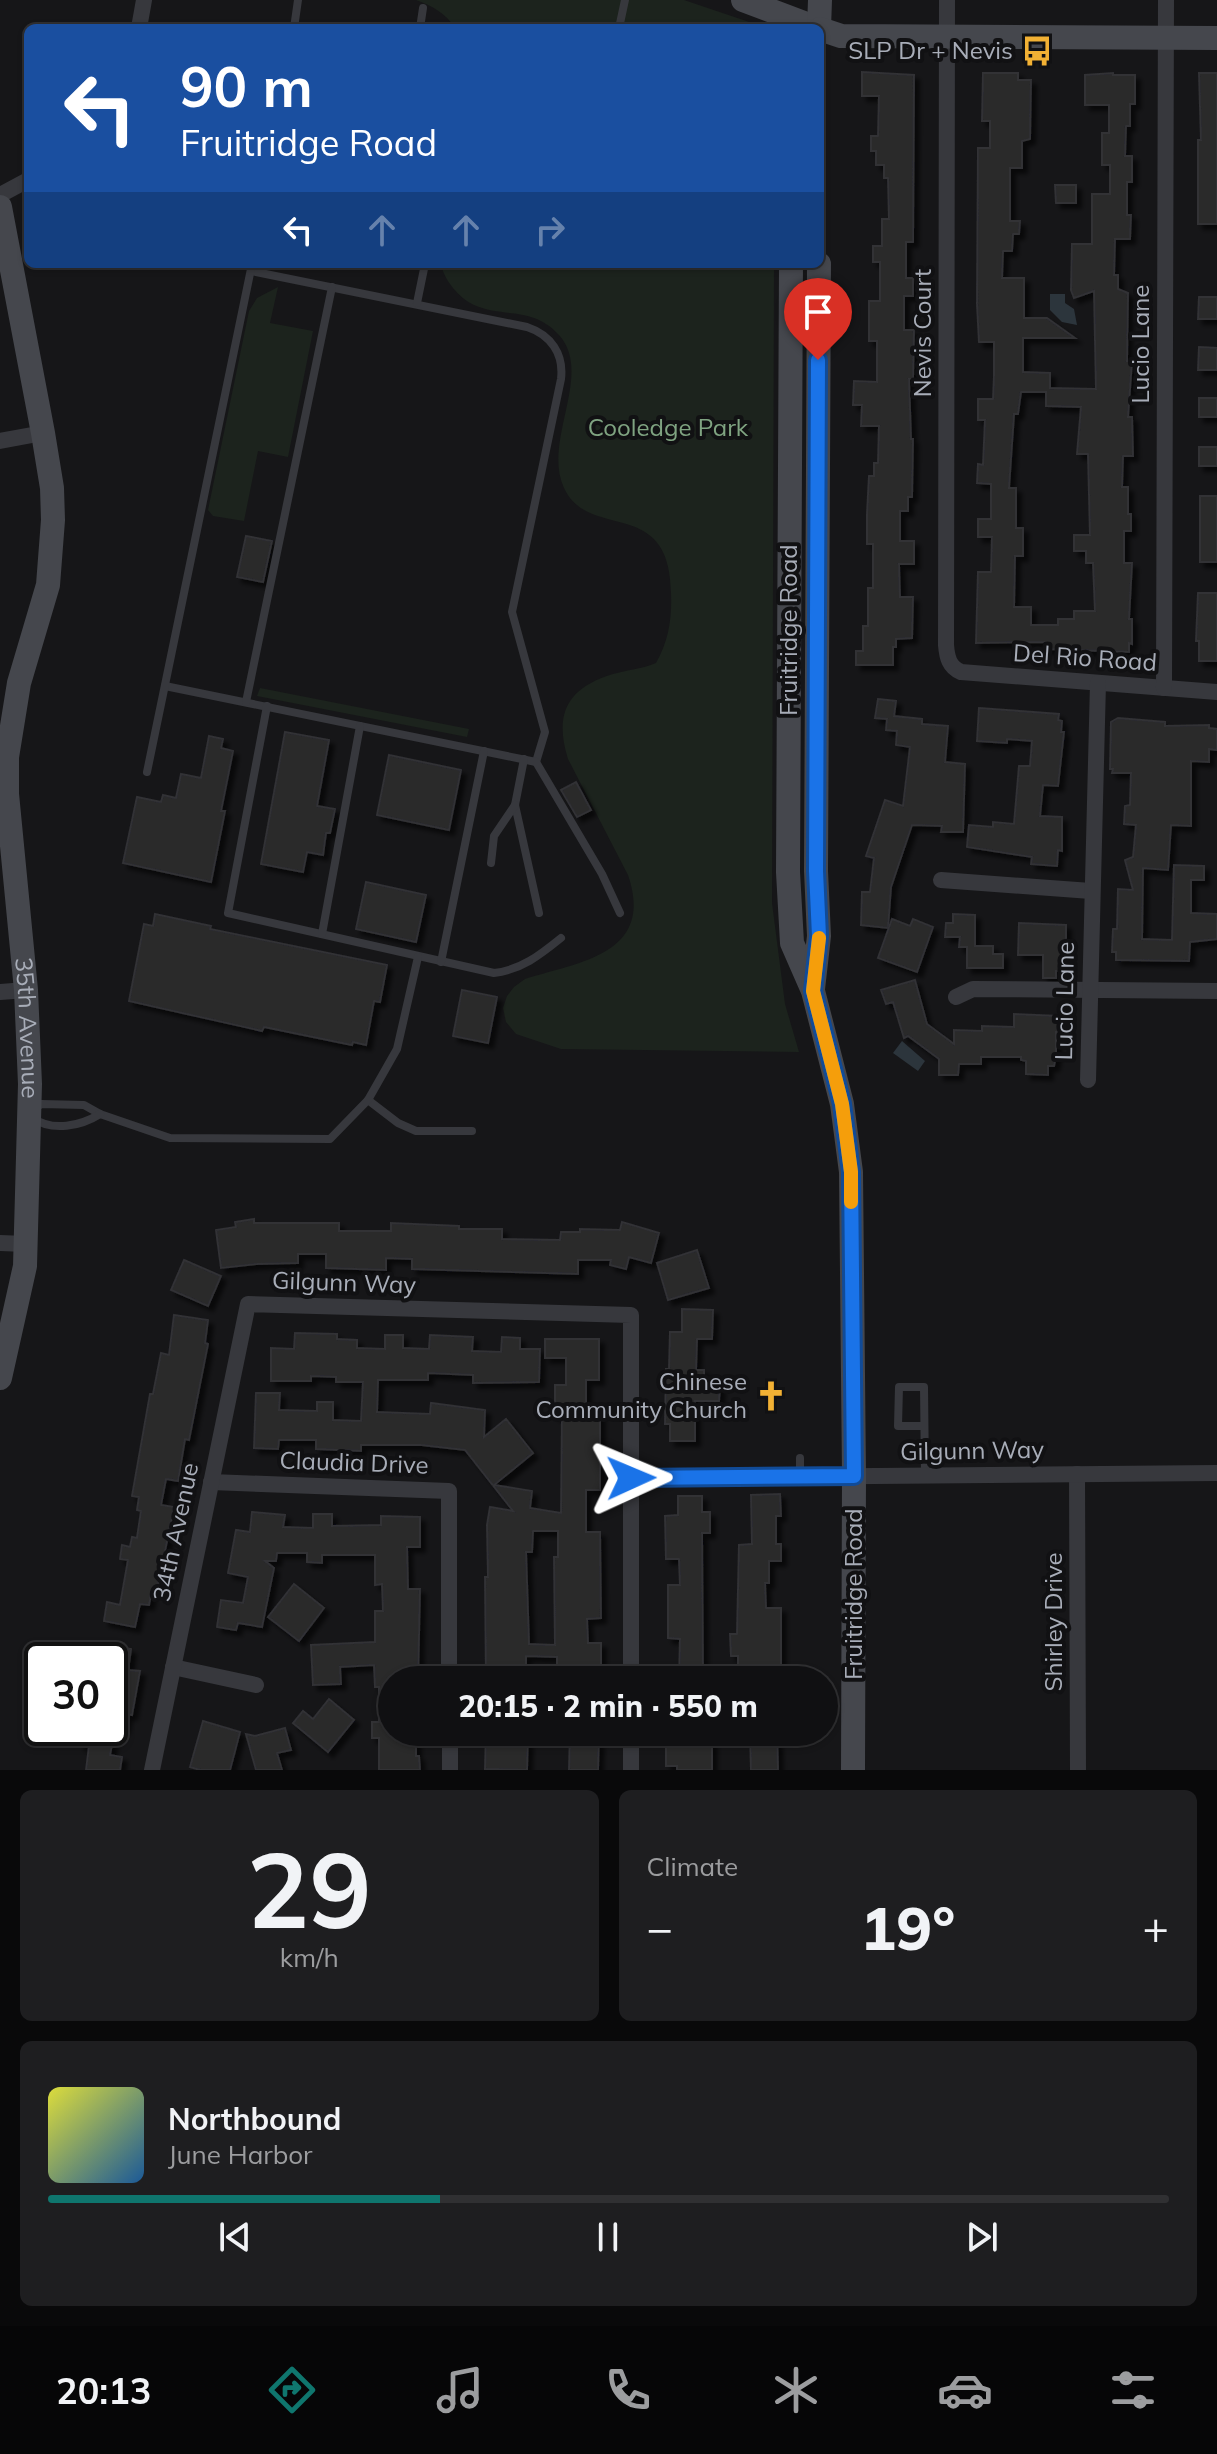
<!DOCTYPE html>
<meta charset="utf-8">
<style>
:root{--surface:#101012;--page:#1e1e20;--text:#f1f3f6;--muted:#9c9d9f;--line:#303032;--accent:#0f766e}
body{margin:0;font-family:Mulish,sans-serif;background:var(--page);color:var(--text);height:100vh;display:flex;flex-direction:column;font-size:30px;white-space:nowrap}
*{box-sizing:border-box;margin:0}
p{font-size:26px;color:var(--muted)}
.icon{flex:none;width:44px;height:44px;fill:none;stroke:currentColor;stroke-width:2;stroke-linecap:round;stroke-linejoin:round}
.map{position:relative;height:1770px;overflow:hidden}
.sheet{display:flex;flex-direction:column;gap:20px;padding:20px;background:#09090a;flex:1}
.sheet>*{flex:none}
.top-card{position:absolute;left:24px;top:24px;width:800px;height:244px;border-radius:12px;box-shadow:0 2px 6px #0004,0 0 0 2px var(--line);background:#1a4fa0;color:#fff;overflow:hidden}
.speed{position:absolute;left:24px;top:1642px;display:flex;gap:16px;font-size:40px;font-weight:700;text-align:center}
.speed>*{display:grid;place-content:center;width:104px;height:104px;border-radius:50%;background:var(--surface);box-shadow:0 2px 6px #0004,0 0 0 2px var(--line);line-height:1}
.speed .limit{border:4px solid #111;border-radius:12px;background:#fff;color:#111}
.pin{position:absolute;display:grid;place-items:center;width:68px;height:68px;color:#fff;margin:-82px -34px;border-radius:50% 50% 50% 0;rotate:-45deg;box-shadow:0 0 8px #0007}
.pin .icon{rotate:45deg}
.me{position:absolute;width:88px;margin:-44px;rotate:89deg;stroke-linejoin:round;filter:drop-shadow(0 0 6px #0008)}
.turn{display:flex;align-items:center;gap:28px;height:168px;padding:0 24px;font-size:36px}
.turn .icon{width:104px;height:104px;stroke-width:2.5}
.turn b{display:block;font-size:56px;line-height:68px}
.lanes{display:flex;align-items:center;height:76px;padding:0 24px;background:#0003;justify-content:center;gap:40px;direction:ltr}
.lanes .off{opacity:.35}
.big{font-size:60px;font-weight:800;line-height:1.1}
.sheet .widget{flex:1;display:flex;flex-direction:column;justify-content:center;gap:12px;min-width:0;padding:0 28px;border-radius:12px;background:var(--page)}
.sheet .dial{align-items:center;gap:0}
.dial b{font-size:104px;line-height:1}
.song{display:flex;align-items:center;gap:24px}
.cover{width:96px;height:96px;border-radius:12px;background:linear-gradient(135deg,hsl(60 70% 55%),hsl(210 70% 35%))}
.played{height:8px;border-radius:4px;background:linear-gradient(90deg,var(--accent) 35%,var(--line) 35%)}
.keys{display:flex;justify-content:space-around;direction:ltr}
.heat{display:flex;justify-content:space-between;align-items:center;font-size:44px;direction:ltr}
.sheet .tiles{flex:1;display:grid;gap:20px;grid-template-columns:1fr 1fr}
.widget:last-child{grid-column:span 2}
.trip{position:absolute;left:378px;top:1666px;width:460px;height:80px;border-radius:40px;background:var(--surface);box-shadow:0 2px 6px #0004,0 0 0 2px var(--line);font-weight:800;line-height:80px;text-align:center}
.tab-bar{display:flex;height:128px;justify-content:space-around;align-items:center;background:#060607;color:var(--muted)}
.tab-bar .icon{width:56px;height:56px}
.tab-bar .current{color:var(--accent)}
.tab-bar b{font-size:36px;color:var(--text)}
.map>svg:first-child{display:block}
</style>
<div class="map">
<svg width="1217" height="1770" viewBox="0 0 1217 1770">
<defs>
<filter id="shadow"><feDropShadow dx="5" dy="5" stdDeviation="2" flood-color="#0009"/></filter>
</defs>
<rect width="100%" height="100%" fill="#161618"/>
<!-- green -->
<g fill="#1c231d">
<path d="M416,0H684L767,28H455C446,13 432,6 416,0Z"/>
<path d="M441,264H774L772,903L785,1004L799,1052L561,1049L516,1034L506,1022L503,1008L507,996L514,987L525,979C580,962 655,954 628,875L568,759C554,714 567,688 613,674C627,670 642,669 656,663C669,640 672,618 671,593C670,495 589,542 564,488C542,441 594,374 559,335C533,306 503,318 474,305C459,298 444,280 441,264Z"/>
<polygon points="278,287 270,323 313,331 288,457 258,451 244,521 213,516 208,510 249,311 257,298"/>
<polygon points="260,688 469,729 467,737 257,696"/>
</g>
<!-- water -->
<g fill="#2c353c">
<polygon points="1050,294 1065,294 1065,303 1074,309 1077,325 1062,322 1050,310"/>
<polygon points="902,1041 925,1061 918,1071 893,1053"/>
</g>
<!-- building -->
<g fill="#29292c" stroke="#303034" stroke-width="2" fill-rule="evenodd" filter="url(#shadow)">
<polygon points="862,72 914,75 913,242 906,242 906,278 913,278 913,296 904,296 904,330 914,330 913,379 909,379 911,439 913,439 912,497 908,497 908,511 900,511 900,541 914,541 914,564 899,564 900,597 913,597 912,638 896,639 896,647 893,647 893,665 856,665 856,651 863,651 863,626 868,626 868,588 873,588 873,544 867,544 867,514 869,476 874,476 874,463 878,463 879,426 861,426 862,405 853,405 854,381 877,382 877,341 869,341 869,301 880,301 880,262 873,262 873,246 882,246 882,219 889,219 888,178 884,178 884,165 876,165 876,151 871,151 871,136 878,136 879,96 862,96"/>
<path d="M983,73H1018V80H1031L1030,139L1022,141V168H1010V221H1020L1019,234H1013L1012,251H1003L1002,278H1024V318H1047L1075,338H1023V372L1050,373V388L1096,389L1094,291L1074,298L1071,290L1072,244H1092V194H1110V165H1102V133H1109V105H1085V75L1113,73V75H1135V104H1130V126H1126L1125,156H1132V182H1127V215H1131L1130,239H1115L1114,275H1118V289L1128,293L1127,361H1132L1128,417H1132L1133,456H1123L1122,487H1128V514H1131V531H1124V563H1132L1129,619H1132V644L1129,643V652L1046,649V642L976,643L978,572H991L992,537H978V519H991V484L977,483L978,464L983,465L985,420H978V399H993L994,376V342H979L977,304L978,148H990V121H982ZM1021,392H1046V406L1081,407L1077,454H1088L1090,535H1074V551H1086V563H1093L1095,611H1074V619H1058V625H1031V607H1014L1015,556H1023V528H1016V488H1009L1014,414H1018Z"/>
<polygon points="1199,73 1217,73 1217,224 1198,224 1198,140 1201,140"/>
<polygon points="1055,185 1076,185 1076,203 1056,203"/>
<polygon points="1199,297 1217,297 1217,319 1198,319"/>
<polygon points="1199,347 1217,348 1217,370 1198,370"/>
<rect x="1199" y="398" width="18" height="19"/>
<rect x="1199" y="447" width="18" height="19"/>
<rect x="1200" y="496" width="17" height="66"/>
<polygon points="246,536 272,541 263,582 237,577"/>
<polygon points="1198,593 1217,593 1217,661 1199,661 1199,641 1196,641"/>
<polygon points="878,699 896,701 894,716 922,719 922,724 948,726 945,762 965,764 963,832 941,832 942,826 912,825 891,887 888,928 861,925 862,892 870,892 874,858 866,856 885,800 903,806 910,747 896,745 897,731 886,730 887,719 875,718"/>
<polygon points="979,708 1059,714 1058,720 1062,721 1061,732 1064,732 1058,786 1043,785 1040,816 1062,817 1062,851 1058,850 1057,866 1031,864 1032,857 967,847 969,825 993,827 993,822 1014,824 1019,766 1030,766 1032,741 1007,739 1007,743 977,741"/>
<polygon points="1118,718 1165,722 1165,726 1209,725 1209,728 1217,729 1217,750 1209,749 1209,762 1191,761 1191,826 1171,825 1168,870 1143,868 1142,939 1172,940 1174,865 1204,866 1204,880 1191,880 1191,913 1217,914 1217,939 1190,942 1189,961 1116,960 1116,952 1112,952 1113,929 1117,929 1118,889 1133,890 1125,860 1133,857 1136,825 1124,824 1125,806 1130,805 1131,773 1112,773 1113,769 1110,769 1111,722"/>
<polygon points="285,732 329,740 317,806 335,809 330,833 326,833 323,855 307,852 303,872 261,864"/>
<polygon points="209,736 223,739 221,748 233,751 221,811 225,811 211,882 123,863 137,797 161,802 163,795 176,798 181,774 201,778"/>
<polygon points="389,755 461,770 449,830 377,815"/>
<polygon points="576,782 591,810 577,817 561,790"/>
<polygon points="366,882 426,895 416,942 356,929"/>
<polygon points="155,914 211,926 210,929 387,965 380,1002 374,1001 366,1045 353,1042 352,1045 264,1027 262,1031 129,1001 144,924 153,926"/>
<polygon points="953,914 975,915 975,946 993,946 993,954 1003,954 1003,968 967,968 967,947 959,947 960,937 945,937 946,923 953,923"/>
<polygon points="892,919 910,926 913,919 933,927 917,972 878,958"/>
<polygon points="1019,923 1066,925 1066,971 1056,971 1056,978 1043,978 1043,955 1018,955"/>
<polygon points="915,980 927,1024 954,1044 954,1030 982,1031 982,1026 1014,1027 1014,1014 1059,1016 1059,1032 1056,1032 1056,1056 1054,1066 1048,1066 1048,1075 1026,1074 1026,1061 1021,1060 1021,1057 981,1057 981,1064 959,1064 958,1075 939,1075 939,1059 908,1036 904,1038 893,1002 886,1004 881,990"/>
<polygon points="462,990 497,997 488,1043 453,1036"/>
<polygon points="254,1219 254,1223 339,1223 339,1231 391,1231 391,1223 459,1226 459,1229 502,1229 502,1239 560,1240 561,1232 580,1232 580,1229 620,1230 622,1222 659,1233 651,1263 629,1257 626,1269 610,1265 611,1260 578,1260 578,1274 412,1269 412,1259 386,1258 386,1270 326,1268 326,1254 298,1254 298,1263 257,1264 221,1268 216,1230 236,1227 235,1222"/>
<polygon points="697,1250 709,1288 668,1300 657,1263"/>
<polygon points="184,1260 221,1276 208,1306 171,1290"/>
<polygon points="682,1309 713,1310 712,1339 697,1339 696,1370 704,1370 704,1385 720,1386 719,1401 695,1401 695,1441 670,1441 670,1424 665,1424 666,1369 669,1369 670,1332 682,1332"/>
<polygon points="174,1315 208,1320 205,1343 208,1344 189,1440 185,1439 178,1481 166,1479 161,1505 174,1507 157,1590 152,1589 149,1605 140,1604 135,1627 104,1621 107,1602 120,1605 128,1560 120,1559 122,1545 130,1547 132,1537 137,1538 141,1511 137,1510 139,1497 132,1496 150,1394 153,1394 161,1353 169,1355"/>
<path d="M295,1333L337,1334V1339L357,1340V1348L385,1349V1335H403V1348L429,1349L430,1335L473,1337L472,1351L501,1352L502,1337L520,1338V1349H540L539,1382L473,1383V1375L428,1373V1380H378L377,1412L430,1414L431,1403L485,1410L484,1437L506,1419L533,1453L494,1485L532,1491L530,1508L561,1513L562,1416H555V1385H566V1358H545V1339H599V1380H586V1405L600,1406V1490H586V1532H600L601,1618L587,1619L588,1643H601V1665H581V1680H557V1657L526,1656V1680H486L485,1577H488L487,1525L490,1507L513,1511L465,1450L421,1445H361V1451L316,1449V1440H279L278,1449L254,1448L256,1393H280L279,1410L317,1411V1402H333V1420L361,1421L363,1382H336V1377L311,1376V1381H271V1348L294,1349ZM533,1531H558V1557H554L555,1645L529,1644L526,1552H532Z"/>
<polygon points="780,1494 781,1516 776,1516 776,1544 781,1544 781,1561 769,1561 769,1583 765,1583 766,1608 781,1608 781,1680 738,1680 738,1656 731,1656 730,1634 737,1634 739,1545 752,1544 751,1495"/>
<polygon points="678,1496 702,1496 702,1512 710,1512 710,1533 702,1533 703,1680 679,1680 680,1639 668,1638 668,1585 680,1585 679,1559 666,1559 665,1516 678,1515"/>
<polygon points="252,1512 285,1515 283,1527 313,1528 313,1514 332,1514 332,1526 381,1525 381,1516 420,1517 420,1547 407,1547 408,1589 420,1589 418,1680 392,1680 392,1732 416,1732 416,1756 419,1756 420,1770 379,1770 379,1738 372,1738 372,1722 379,1722 379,1687 375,1687 374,1665 340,1667 341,1684 313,1685 311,1645 375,1642 375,1611 383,1611 382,1584 375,1585 375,1555 322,1555 322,1563 307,1562 307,1553 277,1553 276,1561 265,1561 274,1568 262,1627 238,1623 236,1630 217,1627 221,1600 243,1603 248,1577 228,1573 236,1530 250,1532"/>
<polygon points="294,1584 324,1608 299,1641 268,1617"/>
<polygon points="96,1644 131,1649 128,1670 140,1671 132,1715 127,1714 124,1729 110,1727 110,1660 94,1660"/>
<polygon points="329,1699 354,1720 328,1752 293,1723 303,1711 313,1719"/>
<polygon points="203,1721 240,1732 230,1770 200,1770 190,1767"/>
<polygon points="83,1728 114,1734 110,1755 122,1757 120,1770 86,1770 89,1746 80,1745"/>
<polygon points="285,1728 291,1750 277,1753 282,1770 256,1770 246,1734 255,1736"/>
<polygon points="486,1732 528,1732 527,1770 485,1769"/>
<polygon points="570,1732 599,1732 598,1770 569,1770"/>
<polygon points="666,1732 712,1733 712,1770 677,1770 677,1766 666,1766"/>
<polygon points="750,1732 777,1732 778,1770 751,1770"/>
</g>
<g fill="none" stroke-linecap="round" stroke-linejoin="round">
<!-- lane -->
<g stroke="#37383d" stroke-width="8">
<polyline points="294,28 298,0"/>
<polyline points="420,28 423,8"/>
<polyline points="619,28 625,0"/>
<path d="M251,271L527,327C551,335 564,354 561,379L512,612L545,732L536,762"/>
<polyline points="417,303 425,264"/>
<polyline points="165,686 536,762 602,874 620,913"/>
<polyline points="246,702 332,287"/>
<path d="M267,706L228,913L494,973C521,970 540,955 561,938"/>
<polyline points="524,759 515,805 539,913"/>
<polyline points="147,772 252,264"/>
<polyline points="491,863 494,836 515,805"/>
<polyline points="322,934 360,726"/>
<polyline points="441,962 484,751"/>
<polyline points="368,1100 398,1123 416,1131 472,1131"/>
<polyline points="35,1109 41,1104 84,1105 100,1114 170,1138 330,1139 368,1100 397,1049 418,957"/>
<path d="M33,1118C52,1132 81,1126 100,1114"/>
<polyline points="924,1426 898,1426 899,1387 924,1387 925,1475"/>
<polyline points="800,1458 800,1476"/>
</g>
<!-- street -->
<g stroke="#37383d" stroke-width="16">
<path d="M947,0L946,645C947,657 949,667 961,672L1217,692"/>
<polyline points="139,28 144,0"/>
<polyline points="0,195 28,180"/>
<polyline points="0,441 43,433"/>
<polyline points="1164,688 1166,0"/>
<polyline points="941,880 1091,891"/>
<polyline points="0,992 26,990"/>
<polyline points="956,997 973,989 1217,991"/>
<polyline points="1088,1080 1098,683"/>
<polyline points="0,1243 26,1244"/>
<polyline points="1077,1474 1078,1770"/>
<polyline points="631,1478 1217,1473"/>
<polyline points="211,1482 449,1491 449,1680"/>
<polyline points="173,1667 256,1685"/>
<polyline points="450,1732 450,1770"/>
<polyline points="152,1770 248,1304 631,1315 631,1680"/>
<polyline points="631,1770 631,1732"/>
</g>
<!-- secondary -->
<g stroke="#45474d" stroke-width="24">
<polyline points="743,0 817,28"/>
<polyline points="819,28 820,0"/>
<polyline points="820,29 841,36 1217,38"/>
<path id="s1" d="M0,207L43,433L52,488L53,520L48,585L19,683L7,757V794L26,990L30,1084L25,1266L0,1378"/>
<polyline points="791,264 788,872 792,943 813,991 842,1104 851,1172 854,1476 853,1770"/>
<polyline points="813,989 819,936 816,871 819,264"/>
</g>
</g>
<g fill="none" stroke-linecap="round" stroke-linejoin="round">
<!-- route casing -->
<g stroke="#114b97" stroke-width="20">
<polyline id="route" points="631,1478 854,1476 851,1172 842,1104 813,991 819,936 816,871 818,360"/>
</g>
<!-- route -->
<use href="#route" stroke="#1a73e8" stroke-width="14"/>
<!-- slow -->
<polyline stroke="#f59e0b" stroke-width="14" points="819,938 813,991 842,1104 851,1172 851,1202"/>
</g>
<!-- icons -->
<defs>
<g id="bus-bare" transform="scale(2.4)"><path d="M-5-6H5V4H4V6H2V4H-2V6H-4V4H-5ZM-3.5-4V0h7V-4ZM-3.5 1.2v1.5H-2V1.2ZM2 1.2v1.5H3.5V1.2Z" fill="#f2b134" stroke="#111113" stroke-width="2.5" paint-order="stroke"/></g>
<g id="church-bare" transform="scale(2.4)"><path d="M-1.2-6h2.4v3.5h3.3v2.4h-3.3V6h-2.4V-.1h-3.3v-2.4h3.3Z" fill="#f2b134" stroke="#111113" stroke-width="2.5" paint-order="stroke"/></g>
</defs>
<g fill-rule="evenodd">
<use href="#bus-bare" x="1037" y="51"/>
<use href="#church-bare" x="771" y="1396"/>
</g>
<g text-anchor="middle" stroke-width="8" stroke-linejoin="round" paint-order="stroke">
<!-- poi labels -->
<g font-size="24" fill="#a8adb8" stroke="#111113" text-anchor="end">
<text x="1013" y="59">SLP Dr + Nevis</text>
<text x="747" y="1390">Chinese<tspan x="747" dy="28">Community Church</tspan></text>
</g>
<!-- street labels -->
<g font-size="24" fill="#a8adb8" stroke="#111113">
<text transform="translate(923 333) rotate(-90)" y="8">Nevis Court</text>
<text transform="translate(1141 344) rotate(-90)" y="8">Lucio Lane</text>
<text transform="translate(789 630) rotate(-90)" y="8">Fruitridge Road</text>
<text transform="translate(1085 658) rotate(4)" y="8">Del Rio Road</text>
<text transform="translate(1065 1001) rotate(-89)" y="8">Lucio Lane</text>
<text dy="8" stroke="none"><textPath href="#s1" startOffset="832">35th Avenue</textPath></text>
<text transform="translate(344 1283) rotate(2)" y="8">Gilgunn Way</text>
<text transform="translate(972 1451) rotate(-1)" y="8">Gilgunn Way</text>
<text transform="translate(354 1463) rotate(2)" y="8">Claudia Drive</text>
<text transform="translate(176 1532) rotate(-78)" y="8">34th Avenue</text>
<text transform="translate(854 1594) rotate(-90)" y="8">Fruitridge Road</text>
<text transform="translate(1054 1622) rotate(-90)" y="8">Shirley Drive</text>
</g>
<!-- park labels -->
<g font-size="24" fill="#7fa381" stroke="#111113">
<text x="668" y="436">Cooledge Park</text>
</g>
</g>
</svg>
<div class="speed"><div class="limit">30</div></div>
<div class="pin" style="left:818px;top:360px;background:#d93025"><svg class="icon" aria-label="arrive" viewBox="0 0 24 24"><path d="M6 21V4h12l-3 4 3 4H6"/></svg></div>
<svg class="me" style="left:631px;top:1478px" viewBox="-20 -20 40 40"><path d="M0-17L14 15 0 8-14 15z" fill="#1a73e8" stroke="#fff" stroke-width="4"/></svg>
<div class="trip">20:15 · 2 min · 550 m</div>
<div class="top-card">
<div class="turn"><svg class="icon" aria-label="left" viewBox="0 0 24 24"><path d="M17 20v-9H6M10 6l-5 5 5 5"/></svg><div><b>90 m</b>Fruitridge Road</div></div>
<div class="lanes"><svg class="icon" aria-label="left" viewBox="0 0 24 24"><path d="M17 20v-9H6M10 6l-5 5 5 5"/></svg><svg class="icon off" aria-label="ahead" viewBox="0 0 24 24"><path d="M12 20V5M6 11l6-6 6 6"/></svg><svg class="icon off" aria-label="ahead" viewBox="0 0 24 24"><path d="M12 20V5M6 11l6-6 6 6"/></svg><svg class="icon off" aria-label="right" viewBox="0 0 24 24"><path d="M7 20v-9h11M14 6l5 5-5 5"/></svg></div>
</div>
</div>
<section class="sheet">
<div class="tiles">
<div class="widget dial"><b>29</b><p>km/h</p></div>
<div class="widget"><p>Climate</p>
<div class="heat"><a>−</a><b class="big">19°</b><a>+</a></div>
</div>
<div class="widget">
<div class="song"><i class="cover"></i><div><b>Northbound</b><p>June Harbor</p></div></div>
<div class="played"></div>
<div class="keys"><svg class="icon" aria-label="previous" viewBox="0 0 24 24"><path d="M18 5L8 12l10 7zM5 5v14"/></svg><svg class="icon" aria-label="pause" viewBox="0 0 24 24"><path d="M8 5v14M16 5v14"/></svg><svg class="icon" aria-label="next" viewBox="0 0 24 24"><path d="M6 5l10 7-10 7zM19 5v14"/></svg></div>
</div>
</div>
</section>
<nav class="tab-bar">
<b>20:13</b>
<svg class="icon current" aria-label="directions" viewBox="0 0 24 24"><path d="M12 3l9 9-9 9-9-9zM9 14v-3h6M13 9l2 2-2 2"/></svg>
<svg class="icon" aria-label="music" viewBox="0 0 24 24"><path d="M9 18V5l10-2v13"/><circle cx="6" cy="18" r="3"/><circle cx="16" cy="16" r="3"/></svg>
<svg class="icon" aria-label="phone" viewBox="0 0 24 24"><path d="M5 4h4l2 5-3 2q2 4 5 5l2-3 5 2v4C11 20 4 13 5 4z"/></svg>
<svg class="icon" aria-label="climate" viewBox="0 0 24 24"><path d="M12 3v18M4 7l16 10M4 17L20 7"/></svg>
<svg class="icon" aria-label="car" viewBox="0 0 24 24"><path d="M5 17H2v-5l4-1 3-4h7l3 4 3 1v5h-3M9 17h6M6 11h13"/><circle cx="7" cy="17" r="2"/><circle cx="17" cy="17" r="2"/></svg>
<svg class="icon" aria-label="filters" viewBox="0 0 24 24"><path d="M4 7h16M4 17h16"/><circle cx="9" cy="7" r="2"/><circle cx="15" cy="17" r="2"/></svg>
</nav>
